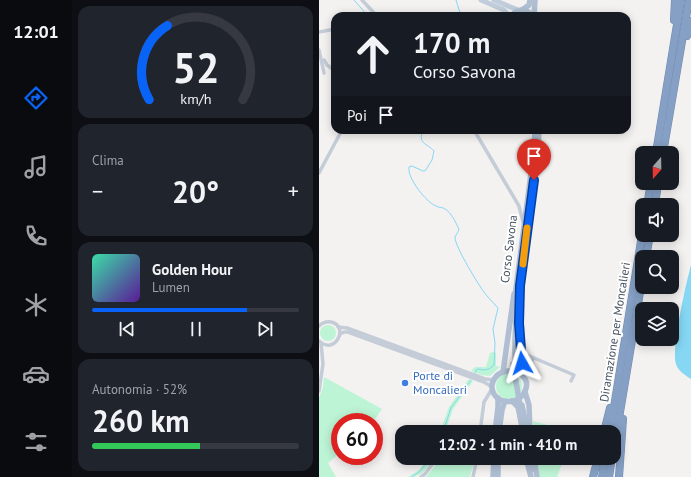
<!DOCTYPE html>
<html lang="it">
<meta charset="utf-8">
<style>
:root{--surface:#171b24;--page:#20242c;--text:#f1f3f6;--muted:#9ea1a6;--line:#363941;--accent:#0863f6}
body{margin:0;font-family:"PT Sans",sans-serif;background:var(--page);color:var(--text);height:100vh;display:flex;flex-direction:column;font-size:15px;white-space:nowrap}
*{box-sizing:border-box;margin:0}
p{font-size:13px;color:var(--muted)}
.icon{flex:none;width:22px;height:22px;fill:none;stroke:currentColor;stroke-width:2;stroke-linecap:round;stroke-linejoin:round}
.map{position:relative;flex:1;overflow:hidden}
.sheet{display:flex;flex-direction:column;gap:6px;padding:6px;background:#0d0f14;width:247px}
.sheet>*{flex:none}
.top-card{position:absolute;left:12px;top:12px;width:300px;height:122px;border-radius:12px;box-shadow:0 2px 10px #0003;background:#171b24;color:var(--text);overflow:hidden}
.needle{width:26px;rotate:200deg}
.fabs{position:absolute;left:316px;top:146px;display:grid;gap:8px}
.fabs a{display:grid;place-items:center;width:44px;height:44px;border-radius:8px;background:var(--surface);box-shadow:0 2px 10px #0003;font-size:20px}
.speed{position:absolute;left:12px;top:413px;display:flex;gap:8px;font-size:20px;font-weight:700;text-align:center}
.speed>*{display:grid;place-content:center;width:52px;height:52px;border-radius:50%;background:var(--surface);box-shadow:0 2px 10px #0003;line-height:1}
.speed .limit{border:6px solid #d22;background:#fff;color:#111}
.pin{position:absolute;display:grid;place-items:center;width:34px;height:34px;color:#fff;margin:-41px -17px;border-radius:50% 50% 50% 0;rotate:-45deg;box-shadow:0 0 4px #0007}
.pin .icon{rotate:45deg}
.me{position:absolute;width:44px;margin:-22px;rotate:354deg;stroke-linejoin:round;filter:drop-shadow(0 0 3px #0008)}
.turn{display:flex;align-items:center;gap:14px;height:84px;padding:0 16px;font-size:18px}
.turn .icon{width:52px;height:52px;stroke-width:2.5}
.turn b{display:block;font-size:28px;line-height:34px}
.then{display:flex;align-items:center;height:38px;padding:0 16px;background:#0003;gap:8px;font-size:15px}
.big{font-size:30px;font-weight:700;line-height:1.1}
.sheet .tile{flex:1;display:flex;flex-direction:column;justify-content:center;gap:6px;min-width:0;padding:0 14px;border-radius:12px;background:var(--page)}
.sheet .dial{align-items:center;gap:0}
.dial svg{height:104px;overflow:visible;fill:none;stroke:var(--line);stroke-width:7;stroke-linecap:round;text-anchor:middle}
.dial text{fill:var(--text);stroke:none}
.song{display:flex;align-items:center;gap:12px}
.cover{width:48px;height:48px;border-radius:6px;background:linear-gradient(135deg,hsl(160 70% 55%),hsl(270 70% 35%))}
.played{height:4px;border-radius:2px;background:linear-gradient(90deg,var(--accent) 75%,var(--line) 75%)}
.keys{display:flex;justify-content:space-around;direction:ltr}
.heat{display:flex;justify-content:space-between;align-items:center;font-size:22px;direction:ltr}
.charge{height:6px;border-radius:3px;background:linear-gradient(90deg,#34c759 52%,var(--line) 0)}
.trip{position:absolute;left:76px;top:425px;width:226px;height:40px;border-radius:12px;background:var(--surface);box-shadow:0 2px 10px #0003;font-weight:700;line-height:40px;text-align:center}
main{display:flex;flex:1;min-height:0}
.tabs{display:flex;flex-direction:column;width:72px;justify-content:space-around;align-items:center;background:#090b0e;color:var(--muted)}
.tabs .icon{width:28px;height:28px}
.tabs .current{color:var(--accent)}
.tabs b{font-size:18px;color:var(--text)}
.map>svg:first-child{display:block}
</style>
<main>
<nav class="tabs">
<b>12:01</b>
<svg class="icon current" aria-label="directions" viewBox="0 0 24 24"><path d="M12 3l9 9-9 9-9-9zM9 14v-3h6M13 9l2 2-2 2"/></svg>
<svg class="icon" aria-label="music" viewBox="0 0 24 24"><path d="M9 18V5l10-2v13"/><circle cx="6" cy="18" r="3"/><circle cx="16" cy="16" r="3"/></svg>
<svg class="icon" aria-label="phone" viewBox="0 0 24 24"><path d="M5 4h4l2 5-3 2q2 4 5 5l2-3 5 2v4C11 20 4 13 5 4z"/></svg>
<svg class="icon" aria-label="climate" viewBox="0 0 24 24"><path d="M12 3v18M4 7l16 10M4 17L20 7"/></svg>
<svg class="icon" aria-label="car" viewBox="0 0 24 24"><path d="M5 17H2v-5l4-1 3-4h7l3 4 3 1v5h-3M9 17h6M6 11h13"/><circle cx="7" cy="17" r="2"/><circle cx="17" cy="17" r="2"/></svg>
<svg class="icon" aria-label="filters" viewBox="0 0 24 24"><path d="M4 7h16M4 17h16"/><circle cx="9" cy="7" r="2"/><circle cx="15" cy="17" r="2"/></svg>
</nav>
<section class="sheet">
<div class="tile dial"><svg viewBox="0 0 100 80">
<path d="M14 69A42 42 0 1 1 86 69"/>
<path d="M14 69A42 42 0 0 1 28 12" stroke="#0863f6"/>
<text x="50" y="56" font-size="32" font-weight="700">52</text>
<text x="50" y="72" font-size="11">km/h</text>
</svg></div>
<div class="tile"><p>Clima</p>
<div class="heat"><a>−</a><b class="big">20°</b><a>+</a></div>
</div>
<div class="tile">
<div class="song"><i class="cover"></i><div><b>Golden Hour</b><p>Lumen</p></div></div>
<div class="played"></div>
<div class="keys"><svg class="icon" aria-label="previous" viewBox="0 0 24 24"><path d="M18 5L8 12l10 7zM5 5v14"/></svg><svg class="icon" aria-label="pause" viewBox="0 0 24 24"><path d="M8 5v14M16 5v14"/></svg><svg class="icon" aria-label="next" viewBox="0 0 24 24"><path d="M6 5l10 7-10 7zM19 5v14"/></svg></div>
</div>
<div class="tile"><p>Autonomia · 52%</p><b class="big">260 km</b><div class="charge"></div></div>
</section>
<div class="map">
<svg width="372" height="477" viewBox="0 0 372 477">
<rect width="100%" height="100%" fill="#f4f1f1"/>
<!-- green -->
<g fill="#bdf4d5">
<circle cx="9" cy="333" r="8"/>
<polygon points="174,352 177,353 177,366 181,367 171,376 162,375 152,371 156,367 167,367 171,353"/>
<circle cx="190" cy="386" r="13"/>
<polygon points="5,377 63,409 54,422 21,422 21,453 9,463 17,477 0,477 0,398 4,387"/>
<polygon points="150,379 154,381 134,409 126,432 121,432 130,407"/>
<polygon points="214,421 232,426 240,432 215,432"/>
<path d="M109,458H114C107,470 103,477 89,477L100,470Z"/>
<polygon points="122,458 156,458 151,477 107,477"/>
<polygon points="217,458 245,458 238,477 220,477"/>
</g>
<!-- water -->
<path fill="#86d7f4" d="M372,265V379C366,375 359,371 357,364C352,348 367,284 372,265Z"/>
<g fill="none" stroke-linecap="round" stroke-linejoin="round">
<!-- stream -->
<g stroke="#86d7f4" stroke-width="1">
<polyline points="35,0 49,16"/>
<polyline points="137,0 142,16"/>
<path d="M104,130C98,144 108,143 115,151L113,160L106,171H104L93,166L90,167C88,178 107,202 117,206C120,208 124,207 126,209C132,212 137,223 140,229C139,232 137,235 136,237C135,245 162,290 169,297C172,301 176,304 179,308L174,329L176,343L175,365L170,369L165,370L158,369L156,373"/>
<polyline points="124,432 132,408 152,380"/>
<polyline points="93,477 101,471 112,458"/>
</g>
<!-- highway casing -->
<g stroke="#708bb0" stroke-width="8">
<g id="highway">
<polyline points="355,20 356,0"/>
<polyline points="368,36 372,21"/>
<polyline points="337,153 362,0"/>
<polyline points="344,153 370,0"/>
<polyline points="328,205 332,183"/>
<polyline points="336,205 339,183"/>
<polyline points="327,257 331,235"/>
<polyline points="285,432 291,408"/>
<polyline points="291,432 323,235"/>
<polyline points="295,448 323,280"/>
<polyline points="274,477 279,458"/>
<polyline points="283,477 286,458"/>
<polyline points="290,477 293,458"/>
<polyline points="300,477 304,419"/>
</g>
</g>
<!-- street -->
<g stroke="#c4ccd7" stroke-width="3.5">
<polyline points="43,0 58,16"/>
<polyline points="0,32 16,29"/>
<polyline points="0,50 5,73"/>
<polyline points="5,60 8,65 16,71"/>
<polyline points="155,130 200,206 204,222"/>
<polyline points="0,173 23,130"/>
<path d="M0,326C3,323 7,321 12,322C31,326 16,356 0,341"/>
<polyline points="19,327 28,328 166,379 175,380"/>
<polyline points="21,334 25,332 29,332 165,382 173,387"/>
<polyline points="201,352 215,358"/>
<path d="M204,376C210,371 209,363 215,358L255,375L252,381"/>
<polyline points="0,391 4,364 2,343"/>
<polyline points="161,432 165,402 173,389"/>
<polyline points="102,477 106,474 118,458"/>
<polyline points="154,477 158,458"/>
</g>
<!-- secondary -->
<g stroke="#c2cddb" stroke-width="5">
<polyline points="162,0 185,10 190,16"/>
<polyline points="175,0 199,10"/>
</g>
<!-- primary -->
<g stroke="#afbed2" stroke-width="5.5">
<polyline points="203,10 210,5 211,0"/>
<path d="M192,16C199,8 207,8 214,16"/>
<polyline points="215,16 216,0"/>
<polyline points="196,296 215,150 216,130"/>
<polyline points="200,321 201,354 204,376"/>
<polyline points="196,365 196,341 197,315 219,150 220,130"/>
<path d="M187,371C199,370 212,378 206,391C204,396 200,399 195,401C171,406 164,377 187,371Z"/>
<polyline points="184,372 195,294"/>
<polyline points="206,392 210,405 211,432"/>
<polyline points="193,401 199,407 204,432"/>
<polyline points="203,405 208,430"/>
<polyline points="176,432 179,407 179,398"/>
<polyline points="180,432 183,410 186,401"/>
<polyline points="207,458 212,477"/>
<polyline points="211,458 214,469"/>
<polyline points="216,465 218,477"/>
<polyline points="174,477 175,458"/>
<polyline points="179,477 179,458"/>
</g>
<!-- highway -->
<use href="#highway" stroke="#85a0c4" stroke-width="7"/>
<!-- primary-bridge -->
<polyline stroke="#afbed2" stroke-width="5.5" points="194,364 201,405"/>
</g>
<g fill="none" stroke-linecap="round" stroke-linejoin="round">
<!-- route casing -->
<g stroke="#0540a0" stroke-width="10">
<polyline id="route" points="203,363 200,323 201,286 215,180"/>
</g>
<!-- route -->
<use href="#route" stroke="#0863f6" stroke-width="7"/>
<!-- slow -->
<polyline stroke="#f59e0b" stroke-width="7" points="204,264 208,228"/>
</g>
<!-- markers -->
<circle fill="#3f7fe0" stroke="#fff" stroke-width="1.5" cx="86" cy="383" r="4"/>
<g text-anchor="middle" stroke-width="4" stroke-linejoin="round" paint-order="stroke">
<!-- street labels -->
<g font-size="12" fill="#475361" stroke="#fff">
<text transform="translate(190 249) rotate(-83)" y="4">Corso Savona</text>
<text transform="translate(296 332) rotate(-81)" y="4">Diramazione per Moncalieri</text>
</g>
<!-- shop labels -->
<g font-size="12" fill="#366cbe" stroke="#fff" text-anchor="start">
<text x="94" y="380">Porte di<tspan x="94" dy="14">Moncalieri</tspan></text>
</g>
</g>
</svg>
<div class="fabs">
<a><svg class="needle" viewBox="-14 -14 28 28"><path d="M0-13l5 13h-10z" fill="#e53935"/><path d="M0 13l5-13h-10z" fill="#9ea1a6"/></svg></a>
<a><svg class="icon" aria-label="sound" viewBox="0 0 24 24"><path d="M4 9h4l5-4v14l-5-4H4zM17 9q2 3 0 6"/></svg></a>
<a><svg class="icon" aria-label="search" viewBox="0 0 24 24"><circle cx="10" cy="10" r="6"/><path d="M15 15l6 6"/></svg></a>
<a><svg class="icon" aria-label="layers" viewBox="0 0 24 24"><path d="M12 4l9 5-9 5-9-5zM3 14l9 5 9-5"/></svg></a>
</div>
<div class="speed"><div class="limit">60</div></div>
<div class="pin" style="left:215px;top:180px;background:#d93025"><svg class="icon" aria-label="arrive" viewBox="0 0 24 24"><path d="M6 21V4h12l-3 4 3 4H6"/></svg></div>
<svg class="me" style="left:203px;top:363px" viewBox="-20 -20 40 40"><path d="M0-17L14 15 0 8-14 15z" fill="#0863f6" stroke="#fff" stroke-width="4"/></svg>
<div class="trip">12:02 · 1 min · 410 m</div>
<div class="top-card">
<div class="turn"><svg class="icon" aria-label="ahead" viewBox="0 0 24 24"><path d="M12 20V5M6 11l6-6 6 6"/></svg><div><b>170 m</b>Corso Savona</div></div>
<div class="then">Poi<svg class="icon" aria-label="arrive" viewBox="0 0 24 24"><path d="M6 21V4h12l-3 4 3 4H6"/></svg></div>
</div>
</div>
</main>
